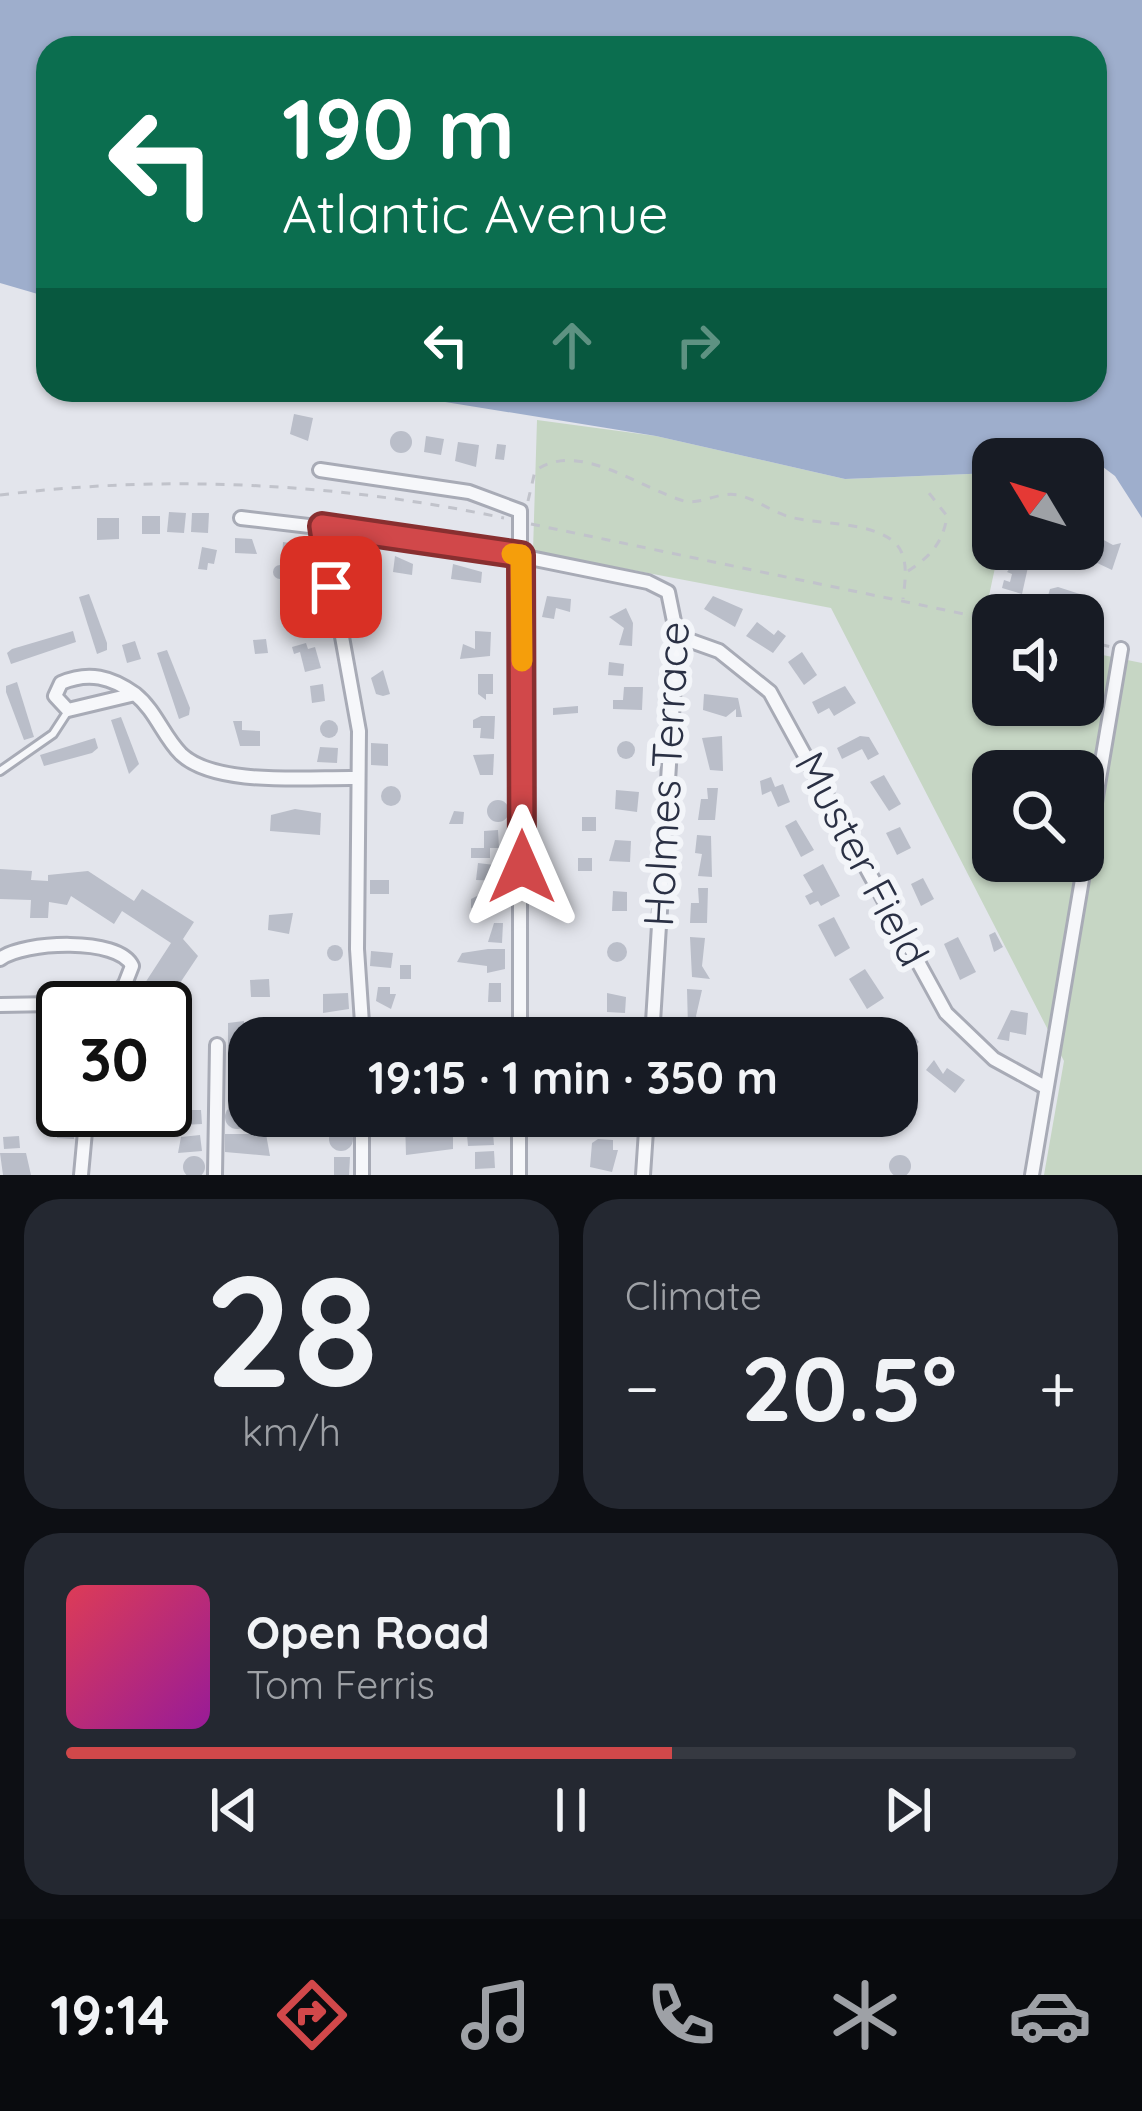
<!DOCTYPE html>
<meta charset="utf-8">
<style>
:root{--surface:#171b24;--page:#242831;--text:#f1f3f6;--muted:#9ea1a6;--line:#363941;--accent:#d1484a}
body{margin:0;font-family:Quicksand,sans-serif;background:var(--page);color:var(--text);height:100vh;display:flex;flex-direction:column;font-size:45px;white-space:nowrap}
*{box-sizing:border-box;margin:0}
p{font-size:39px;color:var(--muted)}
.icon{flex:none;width:66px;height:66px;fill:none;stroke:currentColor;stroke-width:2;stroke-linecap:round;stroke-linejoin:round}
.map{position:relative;height:1175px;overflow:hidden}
.panel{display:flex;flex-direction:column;gap:24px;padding:24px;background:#0d0f14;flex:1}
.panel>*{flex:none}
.hud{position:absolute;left:36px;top:36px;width:1071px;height:366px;border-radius:36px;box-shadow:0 3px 9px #0004;background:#0b6e4f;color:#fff;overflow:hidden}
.needle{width:78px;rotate:308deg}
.tools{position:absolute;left:972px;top:438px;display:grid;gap:24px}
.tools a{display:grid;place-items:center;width:132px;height:132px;border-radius:24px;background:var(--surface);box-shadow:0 3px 9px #0004;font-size:60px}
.speed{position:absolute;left:36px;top:981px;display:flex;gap:24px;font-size:60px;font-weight:700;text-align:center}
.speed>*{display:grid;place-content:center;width:156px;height:156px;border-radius:50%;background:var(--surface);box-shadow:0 3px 9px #0004;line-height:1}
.speed .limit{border:6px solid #111;border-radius:18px;background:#fff;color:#111}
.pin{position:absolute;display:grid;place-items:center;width:102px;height:102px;color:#fff;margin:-51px;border-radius:24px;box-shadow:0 6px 18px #0006}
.me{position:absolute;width:132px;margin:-66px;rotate:0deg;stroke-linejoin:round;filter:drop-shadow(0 0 9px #0008)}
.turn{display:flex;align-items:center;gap:42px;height:252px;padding:0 48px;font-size:54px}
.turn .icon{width:156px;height:156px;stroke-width:2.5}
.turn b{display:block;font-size:84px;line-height:102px}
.lanes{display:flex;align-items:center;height:114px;padding:0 48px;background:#0003;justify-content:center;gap:60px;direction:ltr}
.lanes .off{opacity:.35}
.big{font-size:90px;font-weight:700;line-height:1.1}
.panel .card{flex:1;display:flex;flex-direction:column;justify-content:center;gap:18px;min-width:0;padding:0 42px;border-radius:36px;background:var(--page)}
.panel .dial{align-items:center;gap:0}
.dial b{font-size:156px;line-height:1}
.song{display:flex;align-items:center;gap:36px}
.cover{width:144px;height:144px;border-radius:18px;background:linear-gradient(135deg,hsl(350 70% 55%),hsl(300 70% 35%))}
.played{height:12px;border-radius:6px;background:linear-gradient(90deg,var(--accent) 60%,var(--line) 60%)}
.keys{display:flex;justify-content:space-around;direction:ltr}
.heat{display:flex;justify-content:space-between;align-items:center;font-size:66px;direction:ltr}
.panel .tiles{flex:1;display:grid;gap:24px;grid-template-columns:1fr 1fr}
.card:last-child{grid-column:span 2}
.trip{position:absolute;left:228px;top:1017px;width:690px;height:120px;border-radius:36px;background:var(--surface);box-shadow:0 3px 9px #0004;font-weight:700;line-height:120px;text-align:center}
.dock{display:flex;height:192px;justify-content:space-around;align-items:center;background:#090b0e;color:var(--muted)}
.dock .icon{width:84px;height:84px}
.dock .on{color:var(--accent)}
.dock b{font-size:54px;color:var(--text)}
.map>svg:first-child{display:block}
</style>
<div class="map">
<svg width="1142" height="1175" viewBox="0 0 1142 1175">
<rect width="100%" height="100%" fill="#e3e5ec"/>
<!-- green -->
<path fill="#c6d6c4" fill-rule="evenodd" d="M537,420L656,436L845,479L993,473V549H999L981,633L993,636V705H1083V651L1142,663V1175H1044L1064,1061L831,608L533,551ZM993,771H1083V861H993Z"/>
<!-- water -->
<polygon fill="#9eaecc" points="0,0 1142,0 1142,518 1115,476 1099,464 1083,463 1083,459 993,459 993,473 845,479 656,436 371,390 1095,390 1095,48 48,48 48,297 0,283"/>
<!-- building -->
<g fill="#babec9">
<polygon points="294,414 313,418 308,441 290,434"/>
<circle cx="401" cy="442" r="11"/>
<polygon points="426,436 444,439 441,455 424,452"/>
<polygon points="458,442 479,445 476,467 455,461"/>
<polygon points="497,444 506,445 504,460 495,459"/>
<polygon points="169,512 186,513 184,533 167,532"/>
<polygon points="192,513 209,513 208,533 191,532"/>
<rect x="142" y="516" width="18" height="18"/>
<polygon points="97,518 119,518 119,539 97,540"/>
<polygon points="1089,532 1113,545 1121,543 1112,570 1074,552 1066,556 1055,553 1083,549 1083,534"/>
<polygon points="235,538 252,539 257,554 235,553"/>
<polygon points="283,542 305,545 304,552 298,552 301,568 294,567 294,557 282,556"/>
<polygon points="202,547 217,550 214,564 208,563 207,570 198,569"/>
<polygon points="345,547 366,547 357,572 346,568"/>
<polygon points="1017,549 1032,549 1022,594 1002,588 1004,580 1010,582 1012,574 1007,572 1015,562 1009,560"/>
<polygon points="395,556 413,564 412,575 393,572"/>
<polygon points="453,564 482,572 481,583 451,579"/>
<circle cx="280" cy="572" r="7"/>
<polygon points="370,573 378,573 378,594 365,594"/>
<polygon points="1058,587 1086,596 1085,615 1044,609 1050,589"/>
<polygon points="89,594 107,643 107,650 97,654 79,597"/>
<polygon points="547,596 571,599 570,612 556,608 554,619 542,617"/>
<polygon points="713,596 743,609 735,627 704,609"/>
<polygon points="301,600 303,625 293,629 289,601"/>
<polygon points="369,604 371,630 366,631 365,625 359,626 356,606"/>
<polygon points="626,608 633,623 632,646 619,645 624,628 609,617"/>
<polygon points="757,622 774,635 778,630 786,636 773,653 746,636"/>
<polygon points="73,631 76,642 11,664 7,653 12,649"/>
<polygon points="475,631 491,632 490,656 460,659 463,644 475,649"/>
<polygon points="266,639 268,653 255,654 253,640"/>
<polygon points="135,641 141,659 127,663 122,645"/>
<polygon points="306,643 308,649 315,647 321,668 305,672 300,652 294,654 292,647"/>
<polygon points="167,650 190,708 189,715 179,719 157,653"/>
<polygon points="802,652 817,675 804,685 788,662"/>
<polygon points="609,662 624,664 623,676 608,675"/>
<polygon points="383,670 390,694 383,696 376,694 371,678"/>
<polygon points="478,674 493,674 493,694 486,694 486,700 478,694"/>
<polygon points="17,682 34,737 24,740 6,692 6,686"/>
<polygon points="323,684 325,701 312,703 310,686"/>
<polygon points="845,686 856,703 834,716 829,708 818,714 812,702"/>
<polygon points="624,687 643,687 642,710 613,709 613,700 623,700"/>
<polygon points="704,694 738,698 742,717 736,717 736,709 726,717 703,710"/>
<polygon points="578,706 578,713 553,715 553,708"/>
<polygon points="481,716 495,716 494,739 480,738 481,728 473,728 473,720"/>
<polygon points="121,717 139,764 129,774 111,720"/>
<circle cx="329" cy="729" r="9"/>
<polygon points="233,721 242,721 242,730 260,731 260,746 240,746"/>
<polygon points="722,736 723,771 710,770 702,738"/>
<polygon points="860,736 869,737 879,754 868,760 862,749 842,759 837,748"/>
<polygon points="95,738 98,748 92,753 44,766 40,755"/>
<circle cx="626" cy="750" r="9"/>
<polygon points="371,743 388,744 388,766 371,765"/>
<polygon points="320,747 338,748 337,763 317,762"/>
<polygon points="494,754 493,775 480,775 473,755"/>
<polygon points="884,775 901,804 889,811 870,782"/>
<polygon points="771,777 775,787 783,784 790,802 778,807 771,791 762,795 760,781"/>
<circle cx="391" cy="796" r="10"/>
<polygon points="707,788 718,788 715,820 698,820 701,799 708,799"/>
<polygon points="616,790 639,792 637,812 615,809"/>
<circle cx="498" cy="811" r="11"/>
<polygon points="295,809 321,813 320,835 270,831 271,815"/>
<polygon points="454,811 464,812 463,824 449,824"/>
<rect x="582" y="817" width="14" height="14"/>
<polygon points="796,820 814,850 801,857 785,826"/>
<polygon points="900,827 911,848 897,855 886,833"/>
<polygon points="498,830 499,848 490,848 490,858 471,858 471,848 484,848 484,831"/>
<polygon points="697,835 711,836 712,877 698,876 702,854 695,853"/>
<polygon points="615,840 631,841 630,862 609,861"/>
<rect x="578" y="858" width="14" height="13"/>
<polygon points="478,863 503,866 502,881 476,880"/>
<polygon points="823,864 840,896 821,906 818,901 810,905 805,896 813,892 803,875"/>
<polygon points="0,869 32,871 31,880 48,881 48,875 88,871 134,901 142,889 194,922 183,939 198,956 170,998 160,992 158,996 145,983 171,943 122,911 114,924 71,896 67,905 49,902 48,918 30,918 31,900 0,899"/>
<polygon points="923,878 934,899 921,906 911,884"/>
<rect x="370" y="880" width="19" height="14"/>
<polygon points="698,888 708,888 707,923 690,923 691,903 699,903"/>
<polygon points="613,891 627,892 627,911 612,911"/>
<polygon points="479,895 494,895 491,916 478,916 478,908 471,908 471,899"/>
<polygon points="293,913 289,934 268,930 269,915"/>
<polygon points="834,917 850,948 835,957 818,925"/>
<polygon points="494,923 503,923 502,943 488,942"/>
<polygon points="995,932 1003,947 994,952 989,935"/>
<polygon points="690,937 705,938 702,966 710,979 692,977"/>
<polygon points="958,937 976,972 960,980 944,944"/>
<circle cx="617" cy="952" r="10"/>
<circle cx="335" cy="953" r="8"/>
<polygon points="488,949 505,949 505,969 487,973 487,966 457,962 462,953"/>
<polygon points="371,951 393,953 391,968 370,966"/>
<rect x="400" y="965" width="11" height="14"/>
<polygon points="865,969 884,998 867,1009 849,979"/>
<polygon points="269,979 270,997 251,997 250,980"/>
<polygon points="489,983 501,983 501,1002 488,1002"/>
<polygon points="378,987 390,987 390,994 396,994 391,1009 376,1001"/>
<polygon points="687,989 702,990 696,1016 700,1028 688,1027"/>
<polygon points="348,993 349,1009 323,1013 323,994"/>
<polygon points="607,993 626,997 625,1013 607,1012"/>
<polygon points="1011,1010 1028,1013 1026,1035 1010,1032 1009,1041 997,1039"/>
<polygon points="787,1017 818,1033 816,1038 786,1038 779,1030"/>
<polygon points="244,1021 244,1049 228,1046 228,1023"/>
<polygon points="889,1023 904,1039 912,1033 919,1042 897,1059 897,1038 877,1032"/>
<polygon points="488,1025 501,1026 501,1038 477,1036 477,1028"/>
<polygon points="275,1027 292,1027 292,1037 275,1038"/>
<polygon points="934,1060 943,1074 947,1068 965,1080 955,1093 926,1070"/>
<polygon points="54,1099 63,1100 58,1117 53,1117"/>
<circle cx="237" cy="1117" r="12"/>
<polygon points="98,1110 109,1110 108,1128 97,1127"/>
<polygon points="182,1110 201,1110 202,1124 182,1125"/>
<polygon points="495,1116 495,1124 468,1123 475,1116"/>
<polygon points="570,1116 580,1117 578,1130 565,1128"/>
<rect x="747" y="1116" width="17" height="20"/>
<polygon points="438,1119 439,1130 453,1130 453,1149 406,1155 405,1120"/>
<polygon points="58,1125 75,1126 74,1139 57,1138"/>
<circle cx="341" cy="1139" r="12"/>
<polygon points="493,1133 494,1145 468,1146 467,1135"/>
<polygon points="225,1134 266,1134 270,1156 225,1152"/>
<polygon points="200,1135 202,1151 178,1153 181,1137"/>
<polygon points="19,1136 20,1148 4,1149 3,1137"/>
<polygon points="598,1139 613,1140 613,1150 618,1150 612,1172 590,1167 592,1143"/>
<polygon points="494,1151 495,1168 475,1169 475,1152"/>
<polygon points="0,1153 26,1153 31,1175 3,1175"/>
<circle cx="900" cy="1166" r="11"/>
<circle cx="194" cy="1167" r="11"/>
<polygon points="334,1157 350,1157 349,1175 334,1175"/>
</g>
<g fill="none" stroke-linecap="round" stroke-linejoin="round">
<!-- lane casing -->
<g stroke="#a8abb6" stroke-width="12">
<polyline id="lane" points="0,771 53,734 68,711"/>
</g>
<!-- street casing -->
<g stroke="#a8abb6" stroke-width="18">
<g id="street">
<polyline points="320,470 469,492 520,511 520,1038"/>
<polyline points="241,518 461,544 648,582 668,592 677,636 652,1038"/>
<polyline points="322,526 359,731 357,949 363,1038"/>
<polyline points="677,636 719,651 770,692 946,1013 994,1059 1045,1087"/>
<path d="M135,694C111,677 89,671 61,683L55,696L68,710L135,694C156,711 163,736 181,754C216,787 310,777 357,778"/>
<path d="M0,959C24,941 119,937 132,966L125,984L108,1003L0,1005"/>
<polyline points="362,1116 362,1175"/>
<polyline points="81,1175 87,1110"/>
<polyline points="215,1175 217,1045"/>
<polyline points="519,1175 519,1116"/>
<polyline points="643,1175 647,1116"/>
<polyline points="1032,1175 1121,649"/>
</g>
</g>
<!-- path -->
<g stroke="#c1c3cb" stroke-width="3" stroke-dasharray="9 9" stroke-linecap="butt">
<path d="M0,495C168,474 338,483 504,518"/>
<path d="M528,501L535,471C578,439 641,489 684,501C702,505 719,491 738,495C756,499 772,512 790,517C819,525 876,521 897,545C909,559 905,582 903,599"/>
<polyline points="531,524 993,620"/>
<path d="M908,571C930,557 943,543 947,516L925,488"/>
<polyline points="1083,640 1111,647"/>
</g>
<!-- lane -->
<use href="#lane" stroke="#f6f7fa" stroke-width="6"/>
<!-- street -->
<use href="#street" stroke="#f6f7fa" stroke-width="12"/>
</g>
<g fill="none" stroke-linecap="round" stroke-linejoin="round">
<!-- route casing -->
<g stroke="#882f30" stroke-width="30">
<polyline id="route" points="331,587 322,526 521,555 522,867"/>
</g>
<!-- route -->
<use href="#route" stroke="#d1484a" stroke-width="21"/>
<!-- slow -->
<polyline stroke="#f59e0b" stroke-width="21" points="512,554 521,555 522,661"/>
</g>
<g text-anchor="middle" stroke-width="12" stroke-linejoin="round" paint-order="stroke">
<!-- street labels -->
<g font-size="42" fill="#2a3044" stroke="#f3f5f9">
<text transform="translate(666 774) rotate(-87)" y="15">Holmes Terrace</text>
<text transform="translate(862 859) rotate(62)" y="15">Muster Field</text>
</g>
</g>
</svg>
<div class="tools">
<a><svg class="needle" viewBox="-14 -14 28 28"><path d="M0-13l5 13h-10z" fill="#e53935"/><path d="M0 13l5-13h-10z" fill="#9ea1a6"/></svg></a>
<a><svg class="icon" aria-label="sound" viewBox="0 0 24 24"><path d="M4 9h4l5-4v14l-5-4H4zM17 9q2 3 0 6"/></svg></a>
<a><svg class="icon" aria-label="search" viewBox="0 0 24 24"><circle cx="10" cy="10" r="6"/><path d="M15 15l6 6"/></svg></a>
</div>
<div class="speed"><div class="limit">30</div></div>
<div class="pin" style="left:331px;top:587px;background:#d93025"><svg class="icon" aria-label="arrive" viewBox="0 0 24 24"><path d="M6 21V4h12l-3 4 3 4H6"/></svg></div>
<svg class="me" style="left:522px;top:867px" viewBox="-20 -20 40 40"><path d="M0-17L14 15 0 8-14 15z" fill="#d1484a" stroke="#fff" stroke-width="4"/></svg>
<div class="trip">19:15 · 1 min · 350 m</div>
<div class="hud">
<div class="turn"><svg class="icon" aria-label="left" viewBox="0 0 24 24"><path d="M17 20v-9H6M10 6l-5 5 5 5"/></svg><div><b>190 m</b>Atlantic Avenue</div></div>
<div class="lanes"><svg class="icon" aria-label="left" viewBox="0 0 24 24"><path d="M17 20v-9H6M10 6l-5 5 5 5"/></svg><svg class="icon off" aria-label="ahead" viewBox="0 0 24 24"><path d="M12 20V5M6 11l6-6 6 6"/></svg><svg class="icon off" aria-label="right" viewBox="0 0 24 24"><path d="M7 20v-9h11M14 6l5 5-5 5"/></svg></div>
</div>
</div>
<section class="panel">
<div class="tiles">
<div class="card dial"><b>28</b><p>km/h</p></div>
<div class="card"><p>Climate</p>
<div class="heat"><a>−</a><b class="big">20.5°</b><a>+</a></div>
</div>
<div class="card">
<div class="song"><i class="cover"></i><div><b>Open Road</b><p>Tom Ferris</p></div></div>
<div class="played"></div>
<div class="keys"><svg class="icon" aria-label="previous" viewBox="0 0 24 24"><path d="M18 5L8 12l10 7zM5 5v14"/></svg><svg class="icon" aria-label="pause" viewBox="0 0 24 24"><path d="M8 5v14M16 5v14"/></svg><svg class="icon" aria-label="next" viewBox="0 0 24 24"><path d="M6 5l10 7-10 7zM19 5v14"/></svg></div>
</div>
</div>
</section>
<nav class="dock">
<b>19:14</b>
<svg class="icon on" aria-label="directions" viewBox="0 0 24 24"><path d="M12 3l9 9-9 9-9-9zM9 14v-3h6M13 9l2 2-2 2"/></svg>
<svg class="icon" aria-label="music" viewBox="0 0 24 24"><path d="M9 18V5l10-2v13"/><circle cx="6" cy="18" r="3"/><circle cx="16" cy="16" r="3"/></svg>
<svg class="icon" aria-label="phone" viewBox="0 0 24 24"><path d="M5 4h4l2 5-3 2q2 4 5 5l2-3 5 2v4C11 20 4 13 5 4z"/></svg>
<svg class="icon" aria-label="climate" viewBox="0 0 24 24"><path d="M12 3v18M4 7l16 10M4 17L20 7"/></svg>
<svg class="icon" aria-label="car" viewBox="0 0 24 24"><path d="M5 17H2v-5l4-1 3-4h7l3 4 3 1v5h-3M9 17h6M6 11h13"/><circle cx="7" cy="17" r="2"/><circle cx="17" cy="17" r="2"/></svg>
</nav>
